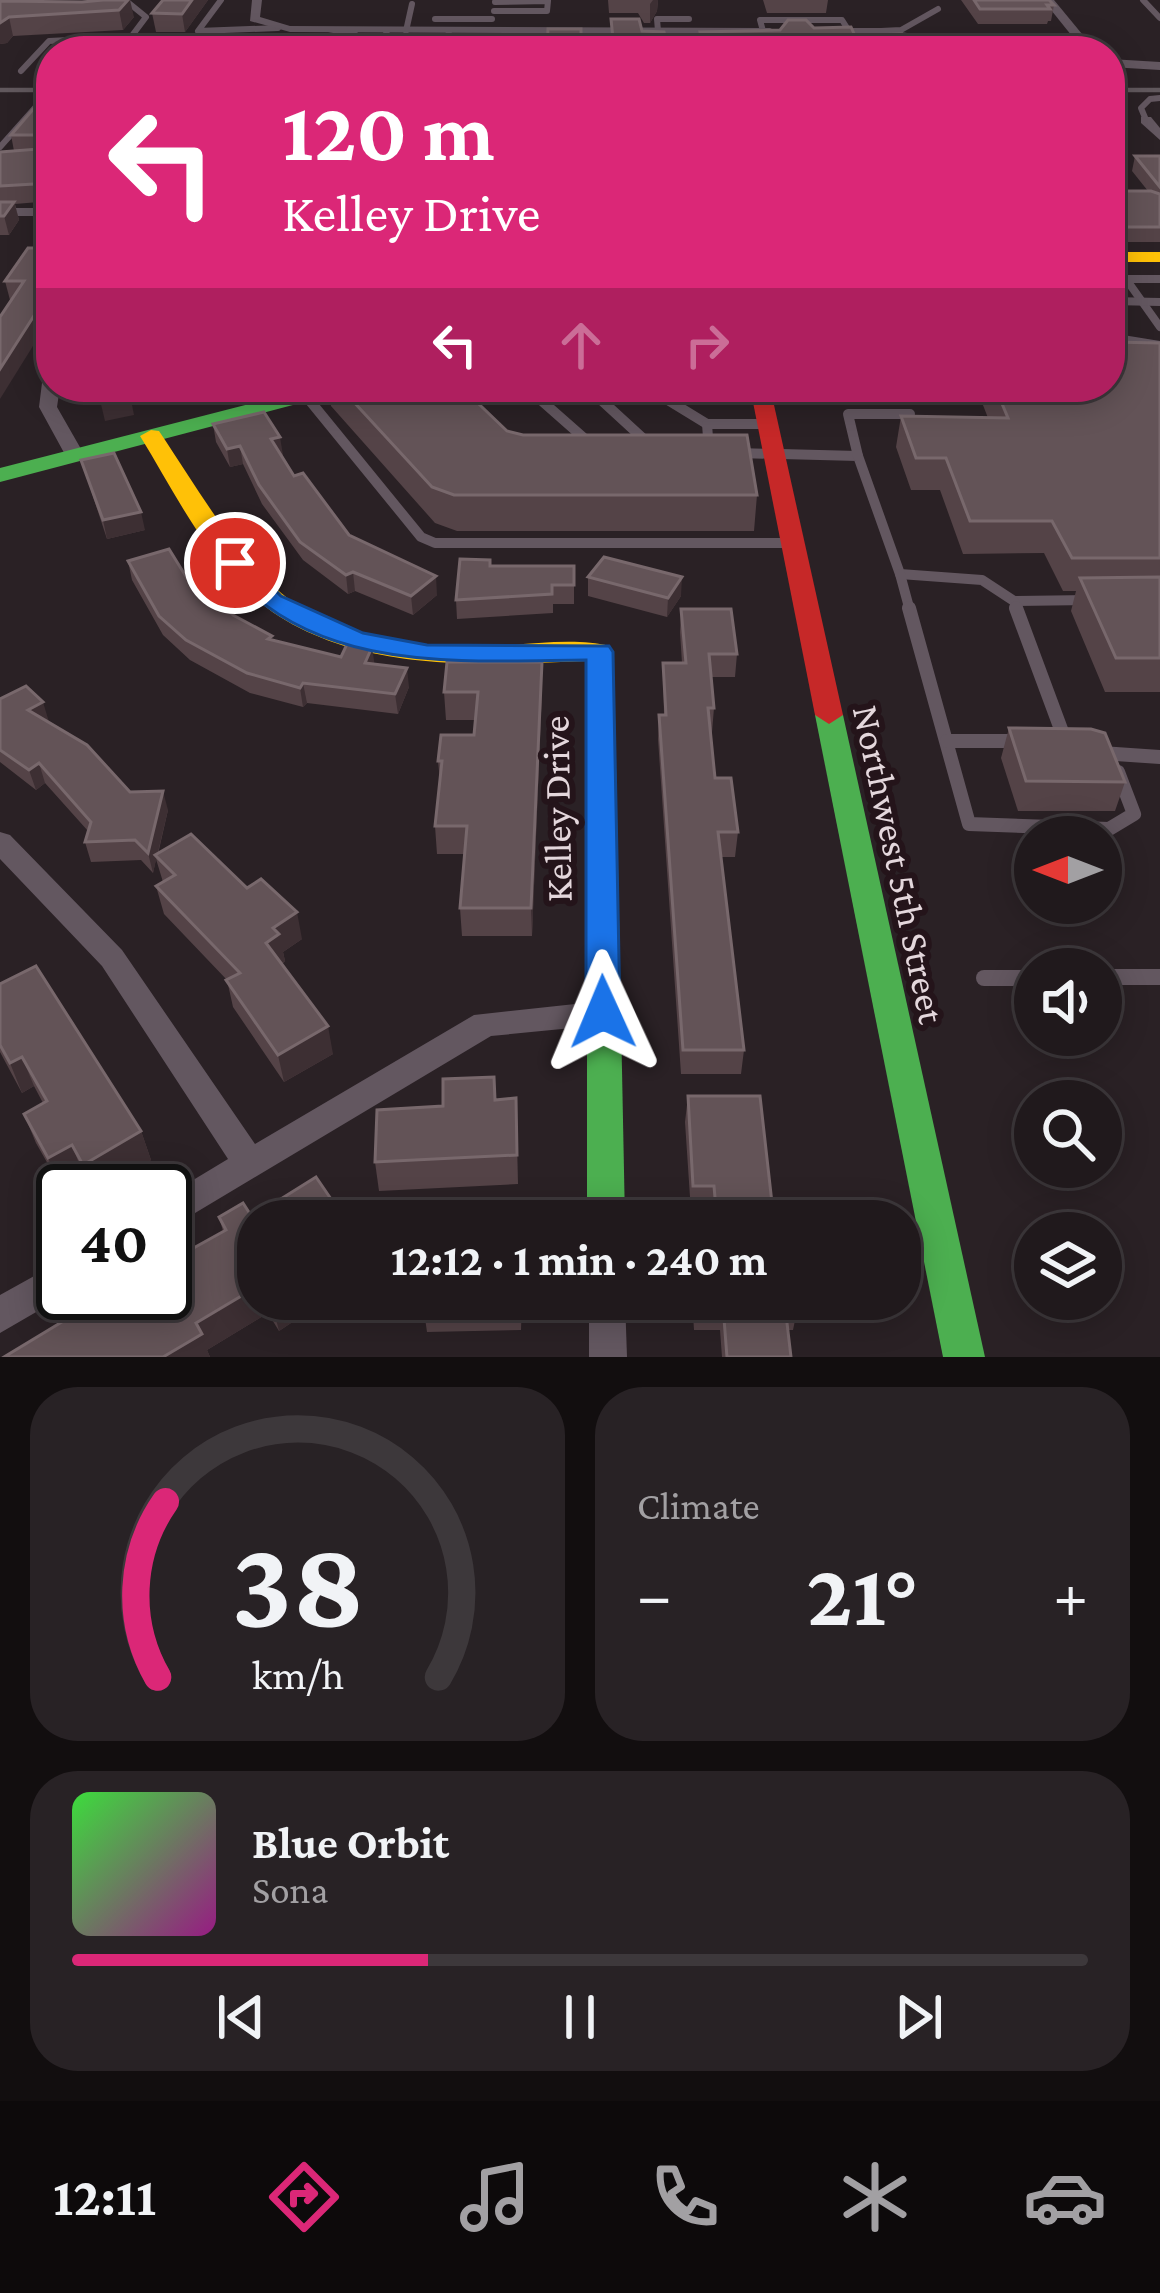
<!DOCTYPE html>
<meta charset="utf-8">
<style>
:root{--surface:#20191c;--page:#282225;--text:#f1f3f6;--muted:#a2a0a3;--line:#3d383b;--accent:#db2777}
body{margin:0;font-family:"Crimson Pro",serif;background:var(--page);color:var(--text);height:100vh;display:flex;flex-direction:column;font-size:45px;white-space:nowrap}
*{box-sizing:border-box;margin:0}
p{font-size:39px;color:var(--muted)}
.icon{flex:none;width:66px;height:66px;fill:none;stroke:currentColor;stroke-width:2;stroke-linecap:round;stroke-linejoin:round}
.map{position:relative;height:1357px;overflow:hidden}
.sheet{display:flex;flex-direction:column;gap:30px;padding:30px;background:#120e0f;flex:1}
.sheet>*{flex:none}
.banner{position:absolute;left:36px;top:36px;width:1089px;height:366px;border-radius:48px;box-shadow:0 6px 30px #0003,0 0 0 3px var(--line);background:#db2777;color:#fff;overflow:hidden}
.needle{width:78px;rotate:270deg}
.tools{position:absolute;left:1014px;top:816px;display:grid;gap:24px}
.tools a{display:grid;place-items:center;width:108px;height:108px;border-radius:50%;background:var(--surface);box-shadow:0 6px 30px #0003,0 0 0 3px var(--line);font-size:60px}
.speed{position:absolute;left:36px;top:1164px;display:flex;gap:24px;font-size:60px;font-weight:700;text-align:center}
.speed>*{display:grid;place-content:center;width:156px;height:156px;border-radius:50%;background:var(--surface);box-shadow:0 6px 30px #0003,0 0 0 3px var(--line);line-height:1}
.speed .limit{border:6px solid #111;border-radius:18px;background:#fff;color:#111}
.pin{position:absolute;display:grid;place-items:center;width:102px;height:102px;color:#fff;margin:-51px;border:6px solid #fff;border-radius:50%;box-shadow:0 3px 12px #0007}
.me{position:absolute;width:132px;margin:-66px;rotate:359deg;stroke-linejoin:round;filter:drop-shadow(0 0 9px #0008)}
.turn{display:flex;align-items:center;gap:42px;height:252px;padding:0 48px;font-size:54px}
.turn .icon{width:156px;height:156px;stroke-width:2.5}
.turn b{display:block;font-size:84px;line-height:102px}
.lanes{display:flex;align-items:center;height:114px;padding:0 48px;background:#0003;justify-content:center;gap:60px;direction:ltr}
.lanes .off{opacity:.35}
.big{font-size:90px;font-weight:700;line-height:1.1}
.sheet .widget{flex:1;display:flex;flex-direction:column;justify-content:center;gap:18px;min-width:0;padding:0 42px;border-radius:48px;background:var(--page)}
.sheet .dial{align-items:center;gap:0}
.dial svg{height:312px;overflow:visible;fill:none;stroke:var(--line);stroke-width:7;stroke-linecap:round;text-anchor:middle}
.dial text{fill:var(--text);stroke:none}
.song{display:flex;align-items:center;gap:36px}
.cover{width:144px;height:144px;border-radius:18px;background:linear-gradient(135deg,hsl(120 70% 55%),hsl(310 70% 35%))}
.played{height:12px;border-radius:6px;background:linear-gradient(90deg,var(--accent) 35%,var(--line) 35%)}
.keys{display:flex;justify-content:space-around;direction:ltr}
.heat{display:flex;justify-content:space-between;align-items:center;font-size:66px;direction:ltr}
.sheet .tiles{flex:1;display:grid;gap:30px;grid-template-columns:1fr 1fr}
.widget:last-child{grid-column:span 2}
.trip{position:absolute;left:237px;top:1200px;width:684px;height:120px;border-radius:48px;background:var(--surface);box-shadow:0 6px 30px #0003,0 0 0 3px var(--line);font-weight:700;line-height:120px;text-align:center}
.dock{display:flex;height:192px;justify-content:space-around;align-items:center;background:#0d0a0b;color:var(--muted)}
.dock .icon{width:84px;height:84px}
.dock .active{color:var(--accent)}
.dock b{font-size:54px;color:var(--text)}
.map>svg:first-child{display:block}
</style>
<div class="map">
<svg width="1160" height="1357" viewBox="0 0 1160 1357">
<rect width="100%" height="100%" fill="#2a2125"/>
<g fill="none" stroke-linecap="round" stroke-linejoin="round">
<!-- lane-far4 -->
<g stroke="#635760" stroke-width="6">
<polyline points="125,0 146,17 131,37 195,48"/>
<polyline points="221,0 198,31 278,28"/>
<polyline points="1143,0 1160,18"/>
<polyline points="494,11 547,11 548,1 495,2"/>
<polyline points="435,19 492,19"/>
<polyline points="387,31 383,41 447,42 449,31"/>
<polyline points="406,31 412,4"/>
<polyline points="658,31 657,19 689,19"/>
<polyline points="763,31 760,20 842,20 849,31"/>
<polyline points="881,31 901,30 938,9"/>
<polyline points="894,34 913,37 917,45"/>
<polyline points="569,40 600,40 599,31"/>
<polyline points="473,43 502,43 505,31"/>
<polyline points="653,43 676,43 675,31"/>
<polyline points="249,51 355,31"/>
<polyline points="21,71 49,41 131,37"/>
<polyline points="1146,120 1141,108 1150,99 1160,98"/>
<polyline points="0,147 41,101 51,101"/>
</g>
<!-- lane-far3 -->
<g stroke="#635760" stroke-width="8">
<polyline points="1160,279 1126,279 1160,327"/>
<polyline points="1110,301 1160,302"/>
<polyline points="1110,337 1160,345"/>
</g>
<!-- lane-far2 -->
<g stroke="#635760" stroke-width="10">
<polyline points="526,387 593,446"/>
<polyline points="587,387 648,443"/>
<polyline points="697,388 698,394 761,393"/>
<polyline points="595,394 658,394"/>
<polyline points="698,394 658,394 707,424"/>
<polyline points="306,396 421,537 435,543 792,543"/>
<polyline points="709,451 707,424 768,424"/>
<polyline points="737,453 858,456 900,574 982,580 1014,601 1089,600"/>
<polyline points="858,456 848,414 910,414"/>
<polyline points="900,574 910,611"/>
<polyline points="1014,601 1018,611"/>
</g>
<!-- lane-far1 -->
<g stroke="#635760" stroke-width="14">
<polyline points="909,608 969,824 1109,829 1134,814 1118,772"/>
<polyline points="1016,608 1065,740"/>
<polyline points="947,741 1016,741"/>
<polyline points="1101,753 1160,757"/>
</g>
<!-- lane -->
<g stroke="#635760" stroke-width="16">
<polyline points="1101,977 1160,977"/>
<polyline points="984,978 1035,978"/>
</g>
<!-- street -->
<g fill="#635760" fill-rule="evenodd">
<polygon points="252,0 262,0 260,17 290,26 770,28 776,31 770,34 290,32 250,21"/>
<polygon points="1043,0 1054,0 1096,51 1084,51"/>
<polygon points="823,28 881,28 887,31 881,34 819,33"/>
<polygon points="1110,59 1160,62 1160,70 1110,67"/>
<polygon points="1141,117 1151,117 1160,128 1160,140 1141,123"/>
<rect x="0" y="208" width="51" height="8"/>
<polygon points="51,378 51,387 60,387 57,407 85,456 82,460 68,460 39,407 42,383"/>
<polygon points="0,832 10,835 122,950 255,1144 474,1015 603,1001 614,1004 618,1013 614,1022 603,1025 491,1036 165,1231 165,1197 228,1159 102,966 0,859"/>
<polygon points="63,1260 63,1293 69,1293 0,1333 0,1295"/>
<polygon points="589,1299 625,1299 627,1357 589,1357"/>
</g>
<!-- fast -->
<g fill="#4caf50" fill-rule="evenodd">
<polygon points="315,387 349,387 346,391 0,482 0,468"/>
<polygon points="829,706 843,715 985,1357 943,1357 815,715"/>
<polygon points="601,708 615,717 625,1221 587,1221 587,717"/>
</g>
<!-- slow -->
<g fill="#ffc107" fill-rule="evenodd">
<rect x="1110" y="252" width="50" height="10"/>
<path d="M151,430L159,431C253,572 281,645 471,647C512,647 572,636 609,646L613,652L615,717L611,724H591L587,717V661C466,666 319,675 231,575C194,534 169,483 140,436Z"/>
</g>
<!-- jam -->
<polygon fill="#c62828" fill-rule="evenodd" points="750,387 770,387 843,715 829,724 815,715"/>
<!-- rail -->
<g stroke="#61585d" stroke-width="4.5">
<polyline points="0,90 51,90"/>
<polyline points="1110,90 1160,90"/>
</g>
</g>
<!-- wall -->
<g fill="#544347">
<polygon points="103,0 134,17 123,30 13,36 7,43 0,44 0,1 82,2"/>
<polygon points="163,0 208,0 185,32 156,32 152,13"/>
<polygon points="608,0 658,0 657,11 650,23 644,23 638,13 609,13"/>
<polygon points="763,0 828,0 826,13 767,13"/>
<polygon points="961,0 1049,0 1054,5 1051,21 1048,21 1047,24 978,24"/>
<polygon points="611,19 642,31 664,32 668,51 612,51"/>
<polygon points="814,28 859,45 858,51 699,50 700,32"/>
<polygon points="873,35 912,51 871,51"/>
<polygon points="51,92 51,201 15,204 19,220 9,235 0,235 0,152 14,151 11,135"/>
<polygon points="1135,156 1160,156 1160,242 1110,242 1110,191 1148,191 1132,171"/>
<polygon points="35,248 51,317 10,300 5,281"/>
<polygon points="1160,343 1160,692 1105,692 1071,611 1076,591 1063,591 1044,553 963,554 940,490 911,490 896,447 901,416 988,418 976,387 1110,387"/>
<polygon points="328,387 461,387 507,431 757,495 754,531 457,531 435,523 331,406"/>
<polygon points="213,424 283,455 281,455 294,476 349,535 437,595 413,615 355,591 348,594 303,560 262,504 243,464 230,467 216,442"/>
<polygon points="81,460 145,530 107,539"/>
<polygon points="128,561 190,583 233,615 273,640 374,664 409,687 398,714 307,703 303,707 250,693 190,660 163,635 132,580"/>
<polygon points="491,566 574,566 574,604 553,604 553,613 457,619 456,600"/>
<polygon points="588,577 681,596 667,617 588,596"/>
<polygon points="681,609 737,654 735,677 711,677 714,708 712,732 710,732 715,778 738,832 735,857 721,857 744,1050 741,1074 681,1074 658,739 659,715 664,715 663,663 682,663 680,632"/>
<polygon points="542,662 542,689 532,936 462,936 460,908 464,854 437,854 435,826 440,781 438,761 474,735 475,720 446,720 444,692"/>
<polygon points="0,699 49,722 130,792 168,810 158,854 302,939 283,952 285,961 282,964 333,1054 284,1082 233,1007 227,980 164,914 156,886 163,882 156,859 153,873 141,860 91,862 85,842 88,831 45,783 36,790 0,762"/>
<polygon points="1009,728 1125,782 1115,811 1018,811 1001,758"/>
<polygon points="0,984 141,1131 151,1160 100,1191 93,1191 83,1174 61,1187 36,1143 24,1114 43,1103 34,1086 22,1093 0,1052"/>
<polygon points="688,1096 774,1221 712,1221 711,1212 691,1212 685,1122"/>
<polygon points="516,1098 518,1184 379,1191 375,1162 443,1106"/>
<polygon points="219,1217 252,1217 258,1221 258,1299 327,1299 279,1331 268,1313 207,1350 210,1357 4,1357 165,1293 223,1231"/>
<polygon points="399,1299 522,1299 521,1330 427,1332 423,1304 400,1304"/>
<polygon points="692,1299 797,1299 798,1306 793,1330 788,1330 791,1357 722,1357 720,1330 694,1330"/>
</g>
<!-- shaded-wall -->
<g fill="#3d2f33">
<polygon points="128,0 130,0 134,17 123,30 119,10"/>
<polygon points="192,0 208,0 185,32 182,14"/>
<polygon points="653,0 658,0 657,11 650,23 650,4"/>
<polygon points="9,17 13,36 7,43 0,44 0,23"/>
<polygon points="14,202 19,220 9,235 4,216"/>
<polygon points="51,289 51,317 0,399 0,369"/>
<polygon points="126,387 133,387 130,395 134,415 105,421 100,400"/>
<polygon points="215,387 251,387 216,391"/>
<polygon points="280,437 283,455 274,457 271,439"/>
<polygon points="240,446 243,464 230,467 227,449"/>
<polygon points="141,512 145,530 107,539 103,520"/>
<polygon points="353,572 355,591 348,594 346,575"/>
<polygon points="436,576 437,595 413,615 411,596"/>
<polygon points="682,577 681,596 667,617 668,598"/>
<polygon points="372,647 375,667 365,663"/>
<polygon points="542,662 542,689 532,936 531,908"/>
<polygon points="407,668 409,687 398,714 395,694"/>
<polygon points="303,683 307,703 303,707 300,688"/>
<polygon points="43,702 49,722 28,710"/>
<polygon points="39,763 45,783 36,790 29,770"/>
<polygon points="163,791 168,810 153,873 148,853"/>
<polygon points="297,912 302,939 283,952 285,961 272,970 266,943 273,928"/>
<polygon points="328,1026 333,1054 284,1082 278,1055"/>
<polygon points="22,1057 34,1086 22,1093 10,1063"/>
<polygon points="141,1131 151,1160 100,1191 94,1191 83,1165"/>
<polygon points="72,1145 83,1174 61,1187 48,1158"/>
<polygon points="258,1286 258,1299 264,1299 268,1313 207,1350 210,1357 163,1357 196,1323"/>
<polygon points="278,1299 327,1299 279,1331 272,1303"/>
</g>
<!-- building -->
<g fill="#635357" stroke="#78686c" stroke-width="3">
<polygon points="103,0 128,0 119,10 9,17 0,23 0,1 82,2"/>
<polygon points="163,0 192,0 182,14 152,13"/>
<polygon points="974,0 1049,0 1054,5 1047,5 1050,9 980,9"/>
<polygon points="611,19 639,19 642,31 664,32 668,49 614,49"/>
<polygon points="788,20 806,20 814,28 851,27 859,45 800,45 801,49 704,49 700,32 780,30"/>
<polygon points="548,29 581,29 581,50 547,50"/>
<polygon points="902,34 912,51 881,51 873,35"/>
<polygon points="373,38 406,38 402,51 369,51"/>
<polygon points="175,47 260,47 258,51 172,51"/>
<polygon points="48,92 51,92 51,139 50,135 11,135"/>
<polygon points="51,148 51,183 0,186 0,152"/>
<polygon points="1135,156 1160,156 1160,187"/>
<polygon points="1110,191 1151,191 1160,194 1160,227 1110,227"/>
<polygon points="0,202 14,202 4,216 0,216"/>
<polygon points="51,225 51,289 0,369 0,317 24,281 5,281 28,248 35,248"/>
<polygon points="1110,342 1160,343 1160,558 1072,558 1052,521 970,521 946,458 916,458 901,416 1008,418 995,387 1110,387"/>
<polygon points="96,387 127,387 130,394 100,400"/>
<polygon points="340,387 461,387 507,431 523,435 747,435 757,495 454,495 432,487"/>
<polygon points="264,412 280,437 271,439 294,476 303,473 349,535 436,576 411,596 353,572 346,575 300,542 259,485 240,446 227,449 213,424"/>
<polygon points="114,453 141,512 103,520 81,460"/>
<polygon points="169,549 190,583 199,580 233,615 272,636 268,639 341,657 347,644 372,647 365,663 407,668 395,694 303,683 300,688 247,673 186,640 159,616 128,561"/>
<polygon points="604,557 682,577 668,598 588,577"/>
<polygon points="460,559 490,560 490,566 574,566 574,585 552,585 552,594 456,600"/>
<polygon points="1160,577 1160,658 1116,658 1080,578"/>
<polygon points="681,609 731,609 737,654 709,654 714,708 708,708 715,778 731,778 738,832 718,832 744,1050 683,1050 659,715 666,715 663,663 686,663"/>
<polygon points="447,662 542,662 531,908 460,908 467,826 435,826 442,761 438,761 441,735 474,735 478,692 444,692"/>
<polygon points="26,686 43,702 28,710 87,745 130,792 163,791 148,853 135,840 85,842 91,822 39,763 29,770 0,750 0,699"/>
<polygon points="1009,728 1091,729 1105,733 1125,782 1026,781"/>
<polygon points="191,834 247,888 261,879 297,912 273,928 279,934 266,943 328,1026 278,1055 226,980 240,973 156,886 175,875 155,855"/>
<polygon points="36,966 141,1131 83,1165 72,1145 48,1158 24,1114 47,1101 22,1057 10,1063 0,1045 0,984"/>
<polygon points="494,1077 495,1100 516,1098 517,1155 375,1162 377,1110 443,1106 443,1079"/>
<polygon points="688,1096 760,1096 774,1221 717,1221 714,1186 693,1186"/>
<polygon points="316,1177 346,1221 258,1221 258,1286 196,1323 202,1334 163,1357 4,1357 108,1294 107,1293 165,1293 165,1264 226,1230 219,1217 243,1203 252,1217"/>
<polygon points="489,1216 489,1221 429,1221 429,1217"/>
<polygon points="423,1299 520,1299 520,1302 423,1304"/>
<polygon points="696,1299 797,1299 798,1306 785,1306 791,1357 727,1357 723,1306 697,1306"/>
</g>
<!-- route -->
<path fill="#1a73e8" stroke="#114b97" stroke-width="3" d="M235,555L244,558L281,596L363,633L427,645L609,646L613,652L620,1012L615,1023L603,1027L591,1023L586,1012V660C461,661 308,675 223,563Z"/>
<g text-anchor="middle" stroke-width="12" stroke-linejoin="round" paint-order="stroke">
<!-- street labels -->
<g font-size="39" fill="#e4d7dc" stroke="#24141a">
<text transform="translate(556 809) rotate(-91)" y="14">Kelley Drive</text>
<text transform="translate(900 864) rotate(78)" y="14">Northwest 5th Street</text>
</g>
</g>
</svg>
<div class="tools">
<a><svg class="needle" viewBox="-14 -14 28 28"><path d="M0-13l5 13h-10z" fill="#e53935"/><path d="M0 13l5-13h-10z" fill="#a2a0a3"/></svg></a>
<a><svg class="icon" aria-label="sound" viewBox="0 0 24 24"><path d="M4 9h4l5-4v14l-5-4H4zM17 9q2 3 0 6"/></svg></a>
<a><svg class="icon" aria-label="search" viewBox="0 0 24 24"><circle cx="10" cy="10" r="6"/><path d="M15 15l6 6"/></svg></a>
<a><svg class="icon" aria-label="layers" viewBox="0 0 24 24"><path d="M12 4l9 5-9 5-9-5zM3 14l9 5 9-5"/></svg></a>
</div>
<div class="speed"><div class="limit">40</div></div>
<div class="pin" style="left:235px;top:563px;background:#d93025"><svg class="icon" aria-label="arrive" viewBox="0 0 24 24"><path d="M6 21V4h12l-3 4 3 4H6"/></svg></div>
<svg class="me" style="left:603px;top:1012px" viewBox="-20 -20 40 40"><path d="M0-17L14 15 0 8-14 15z" fill="#1a73e8" stroke="#fff" stroke-width="4"/></svg>
<div class="trip">12:12 · 1 min · 240 m</div>
<div class="banner">
<div class="turn"><svg class="icon" aria-label="left" viewBox="0 0 24 24"><path d="M17 20v-9H6M10 6l-5 5 5 5"/></svg><div><b>120 m</b>Kelley Drive</div></div>
<div class="lanes"><svg class="icon" aria-label="left" viewBox="0 0 24 24"><path d="M17 20v-9H6M10 6l-5 5 5 5"/></svg><svg class="icon off" aria-label="ahead" viewBox="0 0 24 24"><path d="M12 20V5M6 11l6-6 6 6"/></svg><svg class="icon off" aria-label="right" viewBox="0 0 24 24"><path d="M7 20v-9h11M14 6l5 5-5 5"/></svg></div>
</div>
</div>
<section class="sheet">
<div class="tiles">
<div class="widget dial"><svg viewBox="0 0 100 80">
<path d="M14 69A42 42 0 1 1 86 69"/>
<path d="M14 69A42 42 0 0 1 16 24" stroke="#db2777"/>
<text x="50" y="56" font-size="32" font-weight="700">38</text>
<text x="50" y="72" font-size="11">km/h</text>
</svg></div>
<div class="widget"><p>Climate</p>
<div class="heat"><a>−</a><b class="big">21°</b><a>+</a></div>
</div>
<div class="widget">
<div class="song"><i class="cover"></i><div><b>Blue Orbit</b><p>Sona</p></div></div>
<div class="played"></div>
<div class="keys"><svg class="icon" aria-label="previous" viewBox="0 0 24 24"><path d="M18 5L8 12l10 7zM5 5v14"/></svg><svg class="icon" aria-label="pause" viewBox="0 0 24 24"><path d="M8 5v14M16 5v14"/></svg><svg class="icon" aria-label="next" viewBox="0 0 24 24"><path d="M6 5l10 7-10 7zM19 5v14"/></svg></div>
</div>
</div>
</section>
<nav class="dock">
<b>12:11</b>
<svg class="icon active" aria-label="directions" viewBox="0 0 24 24"><path d="M12 3l9 9-9 9-9-9zM9 14v-3h6M13 9l2 2-2 2"/></svg>
<svg class="icon" aria-label="music" viewBox="0 0 24 24"><path d="M9 18V5l10-2v13"/><circle cx="6" cy="18" r="3"/><circle cx="16" cy="16" r="3"/></svg>
<svg class="icon" aria-label="phone" viewBox="0 0 24 24"><path d="M5 4h4l2 5-3 2q2 4 5 5l2-3 5 2v4C11 20 4 13 5 4z"/></svg>
<svg class="icon" aria-label="climate" viewBox="0 0 24 24"><path d="M12 3v18M4 7l16 10M4 17L20 7"/></svg>
<svg class="icon" aria-label="car" viewBox="0 0 24 24"><path d="M5 17H2v-5l4-1 3-4h7l3 4 3 1v5h-3M9 17h6M6 11h13"/><circle cx="7" cy="17" r="2"/><circle cx="17" cy="17" r="2"/></svg>
</nav>
